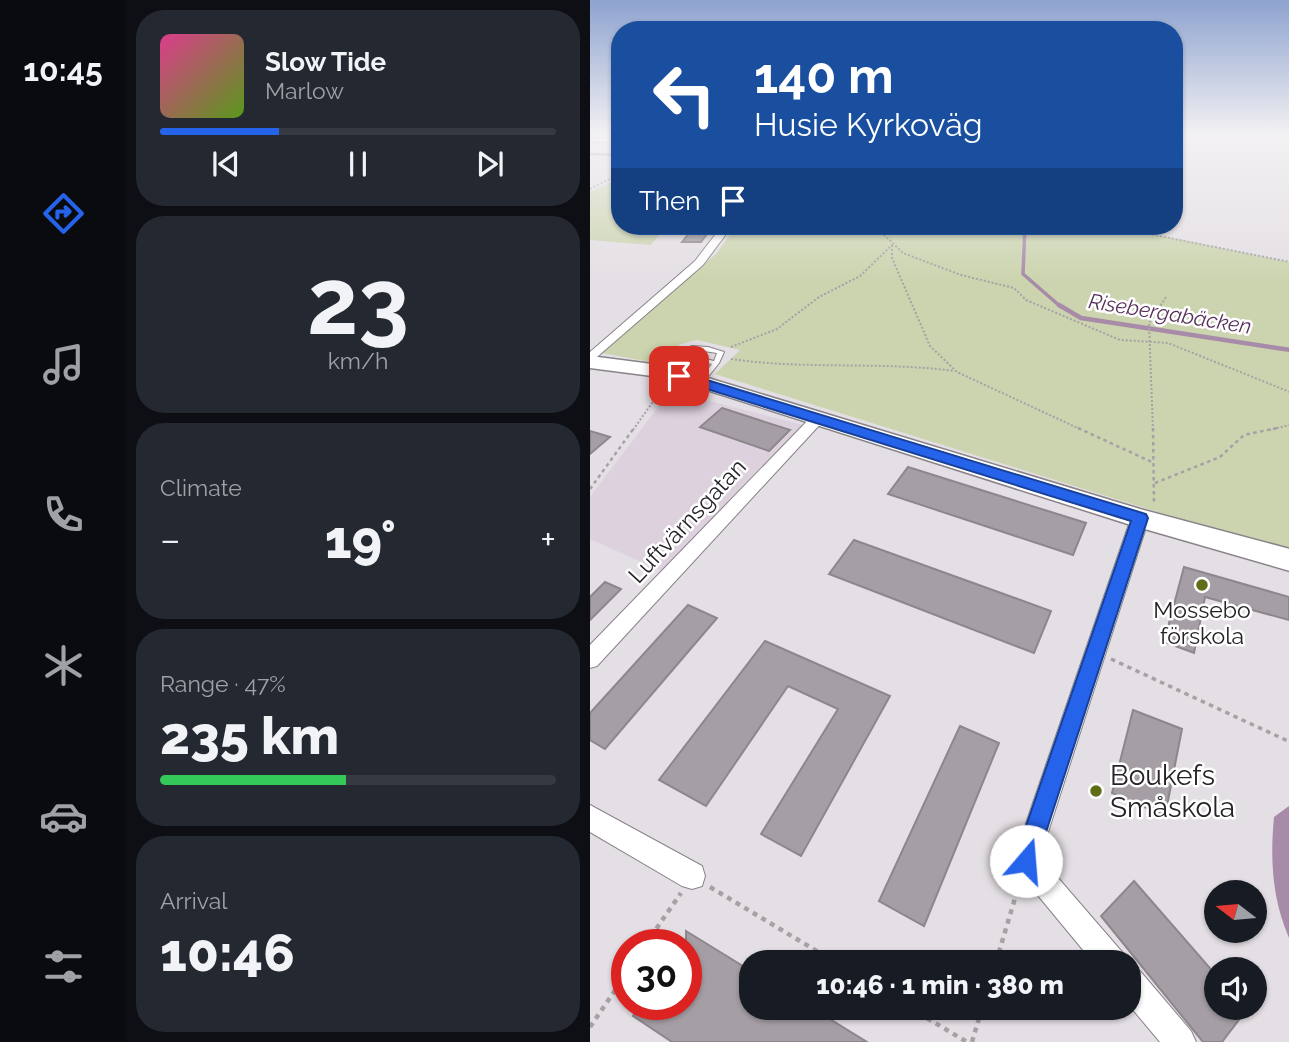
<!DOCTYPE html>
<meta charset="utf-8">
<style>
:root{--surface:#171b24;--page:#242831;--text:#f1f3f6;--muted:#9ea1a6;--line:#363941;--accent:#2563eb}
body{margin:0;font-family:Raleway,sans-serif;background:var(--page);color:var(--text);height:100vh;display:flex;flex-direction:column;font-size:26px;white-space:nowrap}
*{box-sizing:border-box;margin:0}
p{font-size:23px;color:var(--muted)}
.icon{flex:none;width:38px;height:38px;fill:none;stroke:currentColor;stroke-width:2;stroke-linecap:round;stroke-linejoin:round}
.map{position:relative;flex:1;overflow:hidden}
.panel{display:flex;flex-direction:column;gap:10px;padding:10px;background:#0d0f14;width:464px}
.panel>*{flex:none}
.top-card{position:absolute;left:21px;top:21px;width:572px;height:214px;border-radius:28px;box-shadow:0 2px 5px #0004;background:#1a4fa0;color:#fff;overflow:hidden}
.needle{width:46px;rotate:286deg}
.controls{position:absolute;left:614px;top:880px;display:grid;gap:14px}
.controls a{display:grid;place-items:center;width:63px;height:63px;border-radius:50%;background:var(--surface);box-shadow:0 2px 5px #0004;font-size:35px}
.speed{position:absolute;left:21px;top:929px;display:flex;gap:14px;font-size:35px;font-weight:700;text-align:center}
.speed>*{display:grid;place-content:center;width:91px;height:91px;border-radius:50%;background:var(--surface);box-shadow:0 2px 5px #0004;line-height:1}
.speed .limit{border:10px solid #d22;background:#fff;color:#111}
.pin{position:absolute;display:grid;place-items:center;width:60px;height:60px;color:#fff;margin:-30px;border-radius:14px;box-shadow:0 4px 10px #0006}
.me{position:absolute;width:77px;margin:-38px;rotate:18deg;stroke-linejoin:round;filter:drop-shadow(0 0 5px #0008)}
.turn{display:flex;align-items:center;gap:24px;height:147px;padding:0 28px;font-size:32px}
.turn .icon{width:91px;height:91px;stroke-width:2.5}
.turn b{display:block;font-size:49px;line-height:60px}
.then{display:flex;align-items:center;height:66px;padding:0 28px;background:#0003;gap:14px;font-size:26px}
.big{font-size:52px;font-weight:800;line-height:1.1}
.panel .card{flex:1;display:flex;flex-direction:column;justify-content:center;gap:10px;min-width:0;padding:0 24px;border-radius:28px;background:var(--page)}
.panel .dial{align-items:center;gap:0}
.dial b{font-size:91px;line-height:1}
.song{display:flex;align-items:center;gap:21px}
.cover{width:84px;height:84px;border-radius:10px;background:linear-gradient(135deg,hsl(330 70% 55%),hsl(90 70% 35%))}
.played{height:7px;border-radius:4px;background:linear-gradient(90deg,var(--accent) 30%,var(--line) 30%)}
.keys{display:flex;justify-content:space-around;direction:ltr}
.heat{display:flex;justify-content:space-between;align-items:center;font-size:38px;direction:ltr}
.charge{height:10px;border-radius:5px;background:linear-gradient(90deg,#34c759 47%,var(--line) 0)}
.trip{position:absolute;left:149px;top:950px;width:402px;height:70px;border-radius:28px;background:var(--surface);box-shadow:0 2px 5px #0004;font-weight:800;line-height:70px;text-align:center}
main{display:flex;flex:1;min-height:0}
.tab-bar{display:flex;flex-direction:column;width:126px;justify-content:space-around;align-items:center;background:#090b0e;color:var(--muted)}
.tab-bar .icon{width:49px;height:49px}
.tab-bar .active{color:var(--accent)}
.tab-bar b{font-size:32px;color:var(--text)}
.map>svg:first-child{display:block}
</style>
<main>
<nav class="tab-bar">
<b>10:45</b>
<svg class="icon active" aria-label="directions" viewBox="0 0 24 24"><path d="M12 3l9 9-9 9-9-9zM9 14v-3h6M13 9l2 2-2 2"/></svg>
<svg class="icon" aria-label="music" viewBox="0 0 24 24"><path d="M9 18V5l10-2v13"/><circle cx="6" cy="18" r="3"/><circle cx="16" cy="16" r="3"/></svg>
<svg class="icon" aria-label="phone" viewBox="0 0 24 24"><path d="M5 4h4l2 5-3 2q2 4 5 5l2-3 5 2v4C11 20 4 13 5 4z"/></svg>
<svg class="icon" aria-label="climate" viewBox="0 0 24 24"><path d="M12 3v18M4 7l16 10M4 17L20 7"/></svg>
<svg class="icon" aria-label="car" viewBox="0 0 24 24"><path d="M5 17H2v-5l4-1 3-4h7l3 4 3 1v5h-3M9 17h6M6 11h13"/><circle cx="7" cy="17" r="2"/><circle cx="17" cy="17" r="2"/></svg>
<svg class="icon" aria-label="filters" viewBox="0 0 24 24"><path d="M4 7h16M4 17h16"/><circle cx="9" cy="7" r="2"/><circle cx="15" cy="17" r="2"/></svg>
</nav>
<section class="panel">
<div class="card">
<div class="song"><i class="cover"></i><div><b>Slow Tide</b><p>Marlow</p></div></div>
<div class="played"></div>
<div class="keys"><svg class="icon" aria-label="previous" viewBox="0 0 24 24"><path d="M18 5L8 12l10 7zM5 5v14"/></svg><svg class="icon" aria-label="pause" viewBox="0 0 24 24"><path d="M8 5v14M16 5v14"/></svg><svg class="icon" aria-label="next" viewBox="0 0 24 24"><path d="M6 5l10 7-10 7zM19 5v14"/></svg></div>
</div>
<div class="card dial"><b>23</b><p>km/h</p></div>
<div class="card"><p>Climate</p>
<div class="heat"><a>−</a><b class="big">19°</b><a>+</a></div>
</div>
<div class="card"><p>Range · 47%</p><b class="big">235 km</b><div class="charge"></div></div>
<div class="card"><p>Arrival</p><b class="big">10:46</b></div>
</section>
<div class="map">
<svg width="700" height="1042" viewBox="0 0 700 1042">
<rect width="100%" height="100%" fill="#e4dfe4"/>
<!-- built -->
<polygon fill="#ddd1dd" points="80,391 213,425 74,572 0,539 0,497"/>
<!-- green -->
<g fill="#cbd4ae">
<polygon points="30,178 30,226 76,226 61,245 0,240 0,192"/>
<polygon points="146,226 526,226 699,262 699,553 125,374 150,350 107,340 91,344 60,362 12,353 127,253"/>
</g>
<!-- water -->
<path fill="#a88aa9" d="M699,806H700L699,938C682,899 680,859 684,817Z"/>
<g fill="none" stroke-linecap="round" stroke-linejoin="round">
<!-- stream-far2 -->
<polyline stroke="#a88aa9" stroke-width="2.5" points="0,154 30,155"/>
<!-- stream-far1 -->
<polyline stroke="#a88aa9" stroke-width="3.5" points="435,226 433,274 471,307"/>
<!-- stream -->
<polyline stroke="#a88aa9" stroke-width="4.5" points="469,305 491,318 700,350"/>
</g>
<!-- building -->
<g fill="#a59fa5" stroke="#8d878d" stroke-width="2">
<polygon points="105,226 123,226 111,242 92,242"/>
<polygon points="132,408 200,430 179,451 110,427"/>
<polygon points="0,431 20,437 0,454"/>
<polygon points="318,467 496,523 483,555 298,494"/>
<polygon points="264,540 461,611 444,653 239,574"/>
<polygon points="594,567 699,597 699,620 615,597 604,653 574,642"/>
<polygon points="15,582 31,589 0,620 0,597"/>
<polygon points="98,605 127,618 15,749 0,740 0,713"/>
<polygon points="175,641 300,696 211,856 171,834 248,709 198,686 116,806 69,780"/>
<polygon points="543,710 592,729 575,816 522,793"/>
<polygon points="370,726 409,743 334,926 289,901"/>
<polygon points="544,881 626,975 626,1008 658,1008 632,1042 613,1042 511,916"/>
<polygon points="96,931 161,971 161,1008 222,1008 277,1042 82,1042 43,1016 51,1004 96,1004"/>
</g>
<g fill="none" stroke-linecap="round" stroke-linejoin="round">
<!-- lane casing -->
<g stroke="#888388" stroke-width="2">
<path id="lane" d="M102,346L118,347L134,352L129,363L113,383H109L108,382L122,364L86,356L64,371H60L59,370L83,353ZM107,350L127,353L124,361L91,353Z"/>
</g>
<!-- street casing -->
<g stroke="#888388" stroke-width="2">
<g id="street">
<polygon points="4,138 30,138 30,142 1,142"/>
<polygon points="132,226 142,226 113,265 0,363 0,352 105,261"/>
<polygon points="229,412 236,417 234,420 7,666 0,668 0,645 224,414"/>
<polygon points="550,512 559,518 450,857 532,952 537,962 503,962 427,870 423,861 541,518"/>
<polygon points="0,805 112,866 115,876 112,886 102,889 92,886 0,832"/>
<polygon points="539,967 550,971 601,1031 606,1042 570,1042 539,1005"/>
</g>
</g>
<!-- secondary casing -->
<g stroke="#888388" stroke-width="3">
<polygon id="secondary" points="0,356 62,364 118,378 550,509 700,549 700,571 541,525 104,386 62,376 0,368"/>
</g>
<!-- path-far3 -->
<g stroke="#a5a1a5" stroke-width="2" stroke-dasharray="2 2" stroke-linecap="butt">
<polyline points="0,189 30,174"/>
<polyline points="276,226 291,232 313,253 371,275 424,288 436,300 530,340 578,343 700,392"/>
<polyline points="519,226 700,262"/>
<polyline points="302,245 302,258 340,346 367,372 492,430"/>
<polyline points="141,347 187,329 229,297 270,276 302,245"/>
<path d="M141,359C215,370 290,361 364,371"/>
<polyline points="43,430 74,386"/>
<polyline points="563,430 559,323 576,297"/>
<polyline points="679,430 700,425"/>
</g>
<!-- path-far2 -->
<g stroke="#a5a1a5" stroke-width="2.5" stroke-dasharray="3.5 3.5" stroke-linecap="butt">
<polyline points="488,428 564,463"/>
<polyline points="563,428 564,505"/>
<polyline points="565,483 630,457 654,435 687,428"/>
<polyline points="0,489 44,428"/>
</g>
<!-- path-far1 -->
<polyline stroke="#a5a1a5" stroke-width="3.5" stroke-dasharray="4.5 4.5" stroke-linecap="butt" points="521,659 700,742"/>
<!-- path -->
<g stroke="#a5a1a5" stroke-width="4.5" stroke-dasharray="5 5" stroke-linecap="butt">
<polyline points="120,887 245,962"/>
<polyline points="55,945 91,893"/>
<polyline points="406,962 429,885"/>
<polyline points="320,1008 377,1042"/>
<polyline points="0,1027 37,973"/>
<polyline points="382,1042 392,1008"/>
</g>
<!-- lane -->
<use href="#lane" fill="#fff" fill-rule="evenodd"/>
<!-- street -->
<use href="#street" fill="#fff" fill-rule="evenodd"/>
<!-- secondary -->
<use href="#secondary" fill="#fff" fill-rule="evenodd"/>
</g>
<!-- sky -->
<linearGradient id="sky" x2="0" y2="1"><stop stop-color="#8ea3cf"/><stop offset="0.48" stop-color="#f3f1f3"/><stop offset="1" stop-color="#f3f1f3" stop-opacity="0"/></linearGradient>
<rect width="700" height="281" fill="url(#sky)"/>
<!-- route -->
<polygon fill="#2563eb" stroke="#184099" stroke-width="2" points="85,373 94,373 556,514 558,518 444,869 436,873 427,869 424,861 541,521 85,379"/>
<!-- markers -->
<g fill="#5f6d17" stroke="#fff" stroke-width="2.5">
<circle cx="612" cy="585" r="7"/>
<circle cx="506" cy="791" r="7"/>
</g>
<g text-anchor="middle" stroke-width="5" stroke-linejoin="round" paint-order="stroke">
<!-- far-water labels -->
<g font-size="21" font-style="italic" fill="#59305b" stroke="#fff">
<text transform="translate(580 314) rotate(9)" y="7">Risebergabäcken</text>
</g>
<!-- street labels -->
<g font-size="23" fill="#262326" stroke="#fff">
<text transform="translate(97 521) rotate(-47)" y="8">Luftvärnsgatan</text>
</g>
<!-- poi labels -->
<g font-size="23" fill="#262326" stroke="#fff">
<text x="612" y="618">Mossebo<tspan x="612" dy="26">förskola</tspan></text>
</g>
<!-- near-poi labels -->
<g font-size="28" fill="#262326" stroke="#fff" text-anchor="start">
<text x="520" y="785">Boukefs<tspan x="520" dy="32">Småskola</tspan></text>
</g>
</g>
</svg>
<div class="controls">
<a><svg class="needle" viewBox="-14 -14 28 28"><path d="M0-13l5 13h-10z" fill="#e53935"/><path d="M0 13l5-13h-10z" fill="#9ea1a6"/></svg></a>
<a><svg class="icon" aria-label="sound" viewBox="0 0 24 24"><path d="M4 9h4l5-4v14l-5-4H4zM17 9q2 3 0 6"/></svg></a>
</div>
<div class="speed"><div class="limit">30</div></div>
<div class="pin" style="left:89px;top:376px;background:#d93025"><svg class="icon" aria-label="arrive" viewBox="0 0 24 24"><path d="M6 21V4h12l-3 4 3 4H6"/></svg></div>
<svg class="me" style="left:436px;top:861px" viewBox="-20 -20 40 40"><circle r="19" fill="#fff"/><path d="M0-13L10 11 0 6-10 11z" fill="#2563eb"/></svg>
<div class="trip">10:46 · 1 min · 380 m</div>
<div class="top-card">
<div class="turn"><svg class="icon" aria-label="left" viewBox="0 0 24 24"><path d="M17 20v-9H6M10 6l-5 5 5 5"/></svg><div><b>140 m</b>Husie Kyrkoväg</div></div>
<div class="then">Then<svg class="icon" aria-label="arrive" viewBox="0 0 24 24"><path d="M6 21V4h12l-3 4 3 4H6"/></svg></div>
</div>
</div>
</main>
